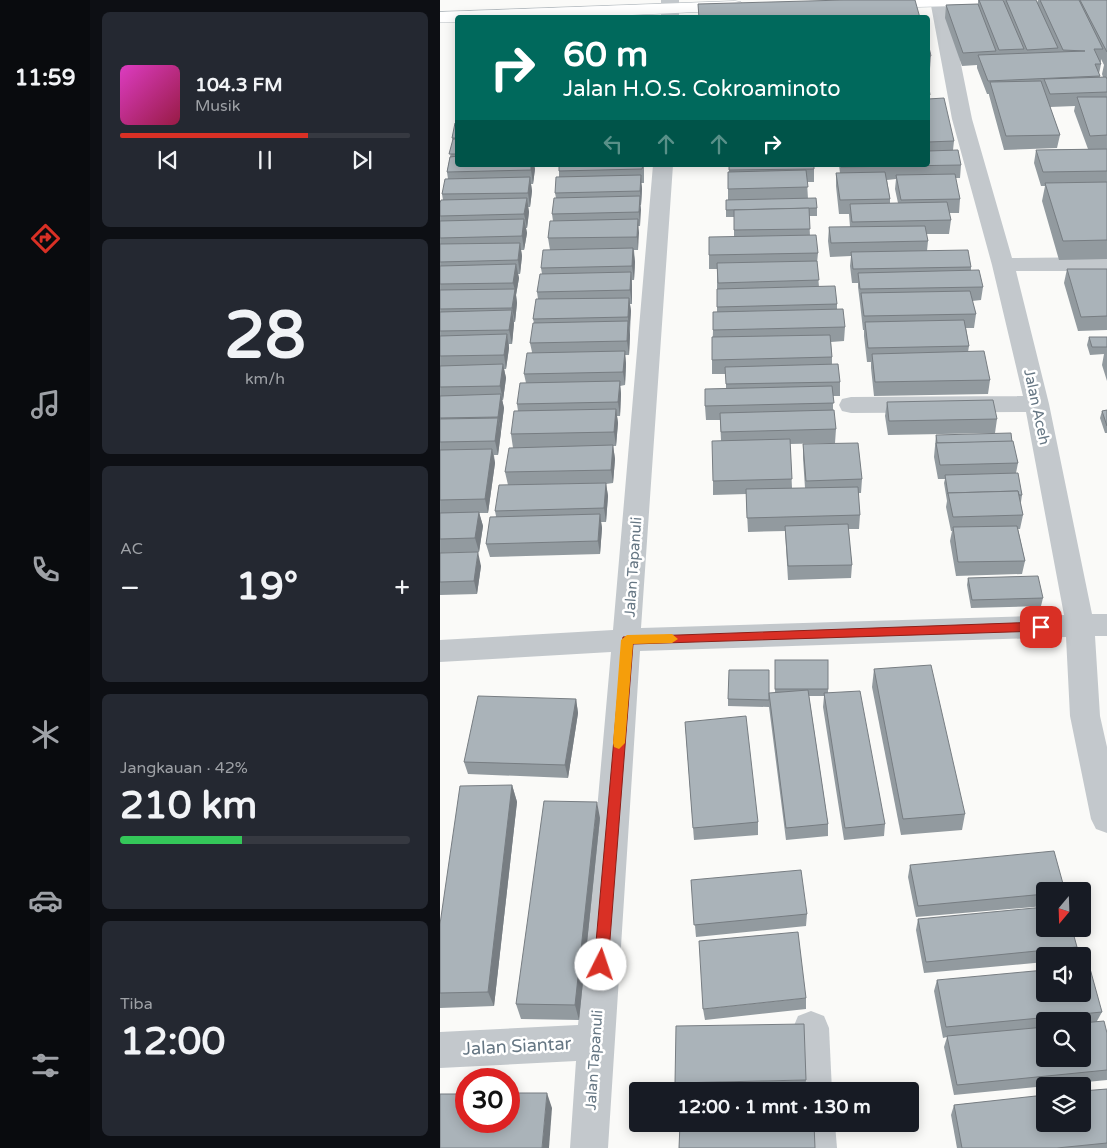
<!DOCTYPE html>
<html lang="id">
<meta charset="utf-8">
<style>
:root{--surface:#171b24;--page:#242831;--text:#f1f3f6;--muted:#9ea1a6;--line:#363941;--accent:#d93025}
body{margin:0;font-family:"Varela Round",sans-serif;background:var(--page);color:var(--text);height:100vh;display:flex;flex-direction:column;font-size:19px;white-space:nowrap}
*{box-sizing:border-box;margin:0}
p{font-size:16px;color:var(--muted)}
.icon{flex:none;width:28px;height:28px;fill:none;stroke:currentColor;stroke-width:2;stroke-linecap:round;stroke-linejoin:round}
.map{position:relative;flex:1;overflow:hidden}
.side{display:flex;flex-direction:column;gap:12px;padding:12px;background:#0d0f14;width:350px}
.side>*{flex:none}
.guide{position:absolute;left:15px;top:15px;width:475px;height:152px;border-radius:5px;box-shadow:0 2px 12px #0003;background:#00695c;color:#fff;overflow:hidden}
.needle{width:32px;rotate:199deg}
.controls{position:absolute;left:596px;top:882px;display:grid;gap:10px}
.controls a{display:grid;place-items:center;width:55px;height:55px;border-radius:5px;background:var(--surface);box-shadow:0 2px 12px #0003;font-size:25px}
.speed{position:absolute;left:15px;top:1068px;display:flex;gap:10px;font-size:25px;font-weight:700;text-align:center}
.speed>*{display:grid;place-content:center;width:65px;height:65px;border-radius:50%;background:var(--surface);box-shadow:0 2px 12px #0003;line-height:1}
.speed .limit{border:8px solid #d22;background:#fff;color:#111}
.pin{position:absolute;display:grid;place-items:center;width:42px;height:42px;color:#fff;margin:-21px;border-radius:10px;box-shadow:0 2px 8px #0006}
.me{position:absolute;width:55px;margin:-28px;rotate:4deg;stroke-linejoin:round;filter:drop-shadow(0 0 4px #0008)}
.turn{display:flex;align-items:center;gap:18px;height:105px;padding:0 25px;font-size:22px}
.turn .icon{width:65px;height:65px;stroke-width:2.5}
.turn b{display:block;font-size:35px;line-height:42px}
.lanes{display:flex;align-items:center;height:48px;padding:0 25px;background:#0003;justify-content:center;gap:25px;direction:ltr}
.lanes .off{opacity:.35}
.big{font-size:38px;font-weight:800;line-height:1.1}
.side .card{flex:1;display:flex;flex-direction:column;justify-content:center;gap:8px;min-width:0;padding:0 18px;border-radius:8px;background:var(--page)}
.side .dial{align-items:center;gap:0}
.dial b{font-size:65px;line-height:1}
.song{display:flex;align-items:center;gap:15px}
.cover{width:60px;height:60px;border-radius:8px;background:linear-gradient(135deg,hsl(310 70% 55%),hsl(340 70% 35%))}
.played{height:5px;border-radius:2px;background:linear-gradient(90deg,var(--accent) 65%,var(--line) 65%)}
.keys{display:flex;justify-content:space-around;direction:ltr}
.heat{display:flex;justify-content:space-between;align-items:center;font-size:28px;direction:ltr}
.charge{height:8px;border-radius:4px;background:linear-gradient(90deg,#34c759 42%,var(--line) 0)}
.trip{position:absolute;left:189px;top:1082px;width:290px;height:50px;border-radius:5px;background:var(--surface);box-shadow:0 2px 12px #0003;font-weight:800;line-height:50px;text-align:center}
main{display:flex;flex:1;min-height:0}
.dock{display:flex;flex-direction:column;width:90px;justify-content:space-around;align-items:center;background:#090b0e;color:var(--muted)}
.dock .icon{width:35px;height:35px}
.dock .current{color:var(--accent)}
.dock b{font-size:22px;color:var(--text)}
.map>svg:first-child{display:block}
</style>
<main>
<nav class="dock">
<b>11:59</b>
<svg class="icon current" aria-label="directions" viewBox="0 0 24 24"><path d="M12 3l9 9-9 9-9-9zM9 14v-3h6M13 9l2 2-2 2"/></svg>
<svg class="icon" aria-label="music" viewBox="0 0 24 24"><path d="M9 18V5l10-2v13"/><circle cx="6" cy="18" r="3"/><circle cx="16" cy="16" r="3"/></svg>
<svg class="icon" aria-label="phone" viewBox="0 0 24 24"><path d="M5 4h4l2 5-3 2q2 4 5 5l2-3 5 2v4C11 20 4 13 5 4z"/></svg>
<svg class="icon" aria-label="climate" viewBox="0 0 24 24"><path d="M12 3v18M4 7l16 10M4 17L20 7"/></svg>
<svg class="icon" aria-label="car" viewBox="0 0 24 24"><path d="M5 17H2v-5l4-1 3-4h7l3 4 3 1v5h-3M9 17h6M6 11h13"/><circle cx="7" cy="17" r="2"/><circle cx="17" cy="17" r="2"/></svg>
<svg class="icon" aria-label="filters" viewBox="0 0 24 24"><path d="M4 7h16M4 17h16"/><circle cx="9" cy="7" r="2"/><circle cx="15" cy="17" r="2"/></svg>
</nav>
<section class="side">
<div class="card">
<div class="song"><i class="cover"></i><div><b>104.3 FM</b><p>Musik</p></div></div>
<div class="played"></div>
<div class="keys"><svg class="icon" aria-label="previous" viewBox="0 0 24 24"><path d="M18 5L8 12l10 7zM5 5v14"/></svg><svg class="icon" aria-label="pause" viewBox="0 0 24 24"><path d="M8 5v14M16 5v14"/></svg><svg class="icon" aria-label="next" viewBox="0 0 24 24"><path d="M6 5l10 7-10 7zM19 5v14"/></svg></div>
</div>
<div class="card dial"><b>28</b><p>km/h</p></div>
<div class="card"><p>AC</p>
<div class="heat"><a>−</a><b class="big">19°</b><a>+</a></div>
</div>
<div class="card"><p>Jangkauan · 42%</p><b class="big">210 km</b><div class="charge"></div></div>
<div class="card"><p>Tiba</p><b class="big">12:00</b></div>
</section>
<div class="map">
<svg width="667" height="1148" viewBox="0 0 667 1148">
<rect width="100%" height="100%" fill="#fafaf8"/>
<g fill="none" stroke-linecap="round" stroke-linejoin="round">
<!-- secondary casing -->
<g stroke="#b3babf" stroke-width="1">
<g id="secondary">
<polygon points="431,0 563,0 560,4 554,5 438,8 432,7 429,3"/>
<polygon points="295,1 301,2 304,6 301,10 126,18 18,18 18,22 0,22 0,12"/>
</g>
</g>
<!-- street -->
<g fill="#c3c8cc" fill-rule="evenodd">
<rect x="221" y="0" width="18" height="18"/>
<polygon points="490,0 508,0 532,119 572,258 667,257 667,271 576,271 609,404 652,614 667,614 667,636 655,636 660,716 667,747 667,833 656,829 651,819 630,716 626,637 200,651 168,1148 130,1148 136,1061 0,1068 0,1032 138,1025 171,652 0,662 0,640 173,630 213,165 233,165 201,628 624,615 586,412 411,413 402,411 399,405 402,399 411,397 583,396 552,265 512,119"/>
<polygon points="371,1011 384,1016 389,1028 392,1091 356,1091 353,1028 358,1016"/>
<polygon points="357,1124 395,1124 397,1148 359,1148"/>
</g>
<!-- secondary -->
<use href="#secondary" fill="#fff" fill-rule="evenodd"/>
</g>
<!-- wall -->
<g fill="#929a9f" fill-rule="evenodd">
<path d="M538,0H563L564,1V0H596L597,3L598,0H667V259L619,260L602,201L605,186H601L594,163L596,150L648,149L634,111L635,106L610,107L620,135L617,148L564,150L549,95V94H547L537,68V65L522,66L505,18L506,5L538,4ZM661,59L664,65L662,74L663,77H660L659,74L661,64L660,62H661Z"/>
<polygon points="488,43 491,56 490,69 488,69"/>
<polygon points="18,75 18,94 16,84"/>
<path d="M488,81L490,95V99L514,141L513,150L521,165L520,178H515L520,199L519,213H509L511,220L509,234H486L488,241L487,251L531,267V271L543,287L541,300L532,301L536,314L534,328H526L529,346L528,352L550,380L548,394L434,396L431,368V362H427L424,336V330H423L420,303L418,287V283H412L410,266L411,256L390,257L388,241L389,227H410L409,214H399L396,186V173H400L399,165H488ZM456,179L455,189L458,203H450V199L447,180Z"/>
<polygon points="18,123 18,165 94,165 95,169 93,184 91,184 92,191 90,207 88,207 89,212 87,228 86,228 87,233 84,250 81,250 82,256 80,274 78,274 79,278 76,295 77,303 75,322 74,322 72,344 69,344 69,348 66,369 64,369 66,378 63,400 62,400 64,408 58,455 54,455 55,463 48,513 39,513 43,526 39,552 0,553 0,203 3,200 2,194 8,179 7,172 13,141 12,138"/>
<polygon points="119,165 204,165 204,183 201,183 202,189 201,205 200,205 200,226 198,226 198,250 194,250 195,262 194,280 192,280 192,304 190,304 191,311 189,355 185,355 186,364 185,385 180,386 181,394 180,416 177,416 178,423 176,446 173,446 175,459 173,483 166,484 168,496 166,522 161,522 162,528 160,554 50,557 46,544 56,516 55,511 68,485 65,472 73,448 71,434 78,411 77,404 86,383 84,374 92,352 90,343 94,323 93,319 98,299 97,292 102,274 101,268 110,250 108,238 113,221 112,214 116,198 115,193 119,177"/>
<polygon points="289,165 374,169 374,182 367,182 368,199 377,208 377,216 369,216 370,236 378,253 377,263 379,287 397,304 397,309 405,327 404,341 391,342 392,357 392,364 400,382 400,396 393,396 393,410 396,429 395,443 350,444 352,488 365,488 363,458 363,444 422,479 421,493 418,493 420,515 419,529 408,529 412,565 411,578 348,580 345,531 308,532 306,494 273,495 273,481 281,440 280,420 266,420 265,406 286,389 286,374 272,374 272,360 273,330 277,312 277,269 269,269 269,255 294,237 294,217 286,217 286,200 288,200 288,172 289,172"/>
<polygon points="627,269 667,269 667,330 638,331 624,283"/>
<polygon points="649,337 667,337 667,381 662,365 664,354 650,355 647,345"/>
<polygon points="447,402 557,419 555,433 448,435 445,416"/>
<polygon points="667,410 667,433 665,433 660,418 662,411"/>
<polygon points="496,435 572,442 578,463 576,473 582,495 581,502 580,502 583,515 580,529 578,529 585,561 582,574 516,576 510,541 512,531 511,531 506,507 507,501 504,483 505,479 498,479 494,457"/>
<polygon points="0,553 41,566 37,594 0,595"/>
<polygon points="528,578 603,598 601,606 531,608 527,585"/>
<polygon points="335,660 388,660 388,693 445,824 444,836 404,840 383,707 384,696 369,696 388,824 388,836 346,840 329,707 288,706 288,699 335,693"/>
<polygon points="434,669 525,814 522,830 461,835 432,687"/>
<polygon points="136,699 138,713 128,778 28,774 24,762"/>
<polygon points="245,722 318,822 318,835 254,840"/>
<polygon points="72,785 77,802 54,1006 0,1008 0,924"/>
<polygon points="160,818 139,1020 81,1019 76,1004"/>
<polygon points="470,865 605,891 605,906 476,917 468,877"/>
<polygon points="251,880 367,914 366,926 256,937"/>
<polygon points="478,919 637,947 633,956 605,956 605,962 484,973 476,930"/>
<path d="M497,980L662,1012L657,1021L667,1033V1080L514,1095L504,1047L507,1037L503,1038L494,991ZM605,1021H642V1059H605Z"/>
<polygon points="366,998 366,1009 265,1020 263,1009"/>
<polygon points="366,1080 365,1090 316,1091 236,1091 235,1083"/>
<polygon points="667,1089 667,1148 517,1148 511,1115 514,1105"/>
</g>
<!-- shaded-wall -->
<g fill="#777d82">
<polygon points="91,165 94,165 95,169 93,184 91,170"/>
<polygon points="201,175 202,189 201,205 200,191"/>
<polygon points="90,177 92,191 90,207 88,193"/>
<polygon points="200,196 201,210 200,226 199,212"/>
<polygon points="87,198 89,212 87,228 84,214"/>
<polygon points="84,219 87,233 84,250 82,236"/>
<polygon points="198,219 199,233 198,250 197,237"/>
<polygon points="80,243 82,256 80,274 78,260"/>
<polygon points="193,248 195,262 194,280 192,266"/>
<polygon points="76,264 79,278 76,295 77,303 75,322 72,308 75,290 73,283"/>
<polygon points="191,272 192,286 192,304 190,290"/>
<polygon points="189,298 191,311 189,331 188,317"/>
<polygon points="72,310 74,324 72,344 69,330"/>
<polygon points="188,321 190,335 189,355 187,341"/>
<polygon points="67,334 69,348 66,369 64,355"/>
<polygon points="185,351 186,364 185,385 183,372"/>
<polygon points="63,364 66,378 63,400 60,386"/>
<polygon points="180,381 181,394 180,416 178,402"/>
<polygon points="61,394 64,408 61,431 58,417"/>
<polygon points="176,409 178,423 176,446 174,432"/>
<polygon points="58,418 61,432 58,455 55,441"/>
<polygon points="173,445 175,459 173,483 171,470"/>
<polygon points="52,449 55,463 48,513 45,499"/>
<polygon points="166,483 168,496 166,522 164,508"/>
<polygon points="39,512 43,526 39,552 35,538"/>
<polygon points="160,514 162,528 160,554 158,541"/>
<polygon points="38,552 41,566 37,594 34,581"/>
<polygon points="136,699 138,713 128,778 125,765"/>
<polygon points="72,785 77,802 54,1006 48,992"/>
<polygon points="157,802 160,818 139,1020 135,1005"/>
<polygon points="107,1093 112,1108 109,1148 102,1148"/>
</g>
<!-- building -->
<g fill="#aab3b9" stroke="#777d82">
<polygon points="404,0 475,0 480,18 259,18 258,4"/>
<polygon points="539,0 563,0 584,49 559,50"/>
<polygon points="566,0 596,0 618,48 587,50"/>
<polygon points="600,0 639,0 663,49 654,49 661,64 655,64 660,76 548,81 538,55 645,51 623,50"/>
<polygon points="640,0 667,0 667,52"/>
<polygon points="538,4 556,51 523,53 506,5"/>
<polygon points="488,43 491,56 488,56"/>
<polygon points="18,75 18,84 16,84"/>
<polygon points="666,77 667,79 667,92 610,94 604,79"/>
<polygon points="488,81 490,95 488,95"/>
<polygon points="601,81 620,135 566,136 550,82"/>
<polygon points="637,97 667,97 667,135 650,136"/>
<polygon points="504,98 514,141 488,142 488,99"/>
<polygon points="15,123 18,123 18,138 12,138"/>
<polygon points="13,139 18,139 18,154 9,154"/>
<polygon points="667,149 667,171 603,172 596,150"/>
<polygon points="518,150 521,165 401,167 401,165 488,165 488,151"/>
<polygon points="18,156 18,165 91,165 91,170 7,172 10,157"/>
<polygon points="119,165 203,165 202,169 119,171"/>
<polygon points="289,165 374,165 374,169 289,170"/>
<polygon points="366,170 368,187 288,189 288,172"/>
<polygon points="445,172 450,199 400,200 396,173"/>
<polygon points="515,174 520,199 461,200 456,175"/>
<polygon points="201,175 200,191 115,193 116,177"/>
<polygon points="90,177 88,193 2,194 5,179"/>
<polygon points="667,182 667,240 623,241 605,183"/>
<polygon points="200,196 199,212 112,214 114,198"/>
<polygon points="87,198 84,214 0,216 0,203 1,200"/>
<polygon points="376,198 377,208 286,210 286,200"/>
<polygon points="507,202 511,220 412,222 410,204"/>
<polygon points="369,208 370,229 294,230 294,210"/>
<polygon points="84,219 82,236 0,238 0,221"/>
<polygon points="198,219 197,237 108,238 110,221"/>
<polygon points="485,226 488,241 391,243 389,227"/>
<polygon points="376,235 378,253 269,255 269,237"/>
<polygon points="80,243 78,260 0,262 0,244"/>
<polygon points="193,248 192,266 101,268 103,250"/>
<polygon points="528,250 531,267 413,269 411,252"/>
<polygon points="377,261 379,280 278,283 277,263"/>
<polygon points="76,264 73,283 0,284 0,266"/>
<polygon points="627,269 667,269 667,316 641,317"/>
<polygon points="539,270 543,287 420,289 418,273"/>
<polygon points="191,272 190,290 97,292 100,274"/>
<polygon points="395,286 397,304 277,307 277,289"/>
<polygon points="75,289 72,308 0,309 0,290"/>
<polygon points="530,291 536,314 424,316 421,293"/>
<polygon points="189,298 188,317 93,319 96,299"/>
<polygon points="403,309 405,327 273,330 273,312"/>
<polygon points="72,310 69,330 0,331 0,312"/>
<polygon points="524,320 529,346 428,348 425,322"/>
<polygon points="188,321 187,341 90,343 93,323"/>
<polygon points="67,334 64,355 0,356 0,336"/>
<polygon points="390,335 392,357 272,360 272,337"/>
<polygon points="649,337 667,337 667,347 652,347"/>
<polygon points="185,351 183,372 84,374 87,353"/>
<polygon points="544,351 550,380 435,382 432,354"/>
<polygon points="63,364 60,386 0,387 0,366"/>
<polygon points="398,364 400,382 286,384 285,367"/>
<polygon points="180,381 178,402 77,404 80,383"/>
<polygon points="392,386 394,403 265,406 265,389"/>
<polygon points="61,394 58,417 0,418 0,396"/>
<polygon points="553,400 557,419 449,421 447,402"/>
<polygon points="176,409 174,432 71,434 74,411"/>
<polygon points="394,410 396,429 281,432 280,413"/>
<polygon points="667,410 667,426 662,411"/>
<polygon points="58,418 55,441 0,442 0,419"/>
<polygon points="571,433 572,442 497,443 496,435"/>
<polygon points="350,439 352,479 273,481 272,441"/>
<polygon points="573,441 578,463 500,465 496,443"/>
<polygon points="418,443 422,479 366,481 363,444"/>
<polygon points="173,445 171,470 65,472 69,448"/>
<polygon points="52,449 45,499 0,500 0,450"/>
<polygon points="578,473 582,495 579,495 578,491 508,493 508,494 505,475"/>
<polygon points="166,483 164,508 55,511 59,485"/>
<polygon points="418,487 420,515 307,518 306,489"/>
<polygon points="578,491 583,515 513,517 508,493"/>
<polygon points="39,512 35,538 0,539 0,513"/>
<polygon points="160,514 158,541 46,544 50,517"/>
<polygon points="408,524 412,565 348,566 345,526"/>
<polygon points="577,526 585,561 518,562 513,527"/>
<polygon points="38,552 34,581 0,582 0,553"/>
<polygon points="598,576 603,598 532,600 528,578"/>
<rect x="335" y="660" width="53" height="29"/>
<polygon points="491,665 525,814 463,819 434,669"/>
<polygon points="289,670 329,670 329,700 288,699"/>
<polygon points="368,690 388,824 346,828 329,693"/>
<polygon points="420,691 445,824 405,828 384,693"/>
<polygon points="38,696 136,699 125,765 24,762"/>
<polygon points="306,716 318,822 253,828 245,722"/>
<polygon points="72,785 48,992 0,993 0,924 20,786"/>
<polygon points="104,801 157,802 135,1005 76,1004"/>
<polygon points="614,851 625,891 605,891 605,894 478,906 470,865"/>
<polygon points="361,870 367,914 254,925 251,880"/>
<polygon points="605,907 605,929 632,929 637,947 486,962 478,919"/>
<polygon points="358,932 366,998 263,1009 259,941"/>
<polygon points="649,965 662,1012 506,1027 497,980 605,970 605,994 642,994 642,966"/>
<polygon points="664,1021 667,1033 667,1070 517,1085 507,1036 605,1027 605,1059 642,1059 642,1023"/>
<polygon points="364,1024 366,1080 235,1083 236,1026"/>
<polygon points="667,1089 667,1143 617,1148 522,1148 514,1105 605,1095 605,1124 642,1124 642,1091"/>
<polygon points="69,1093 107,1093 102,1148 0,1148 0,1094 26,1094 26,1121 69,1121"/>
<polygon points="240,1124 374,1124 375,1148 239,1148"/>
</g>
<!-- route -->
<polygon fill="#d93025" stroke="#8d1f18" points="601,622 607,627 601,631 193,644 168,965 166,970 161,972 156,970 154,965 183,637"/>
<!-- slow -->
<polygon fill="#f59e0b" points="232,634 238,639 232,643 193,644 185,743 179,749 174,747 173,743 181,640 187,635"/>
<g text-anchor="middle" stroke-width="5" stroke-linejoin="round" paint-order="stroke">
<!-- street labels -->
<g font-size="15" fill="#657683" stroke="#fff">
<text transform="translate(597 407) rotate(78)" y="5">Jalan Aceh</text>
<text transform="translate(193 567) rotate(-86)" y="5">Jalan Tapanuli</text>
<text transform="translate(154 1060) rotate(-86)" y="5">Jalan Tapanuli</text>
</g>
<!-- near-street labels -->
<g font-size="18" fill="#657683" stroke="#fff">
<text transform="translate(77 1046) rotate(-3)" y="6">Jalan Siantar</text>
</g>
</g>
</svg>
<div class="controls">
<a><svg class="needle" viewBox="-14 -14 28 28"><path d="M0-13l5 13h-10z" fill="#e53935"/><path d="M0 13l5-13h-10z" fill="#9ea1a6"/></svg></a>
<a><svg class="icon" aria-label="sound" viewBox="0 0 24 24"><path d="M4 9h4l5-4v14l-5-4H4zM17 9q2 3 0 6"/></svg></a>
<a><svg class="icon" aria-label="search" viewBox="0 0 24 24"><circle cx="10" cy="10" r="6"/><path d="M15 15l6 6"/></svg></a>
<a><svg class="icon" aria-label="layers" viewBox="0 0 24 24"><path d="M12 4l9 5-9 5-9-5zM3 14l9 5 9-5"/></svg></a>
</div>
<div class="speed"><div class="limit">30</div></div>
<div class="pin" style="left:601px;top:627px;background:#d93025"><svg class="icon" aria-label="arrive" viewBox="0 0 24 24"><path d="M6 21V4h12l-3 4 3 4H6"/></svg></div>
<svg class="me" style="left:161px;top:965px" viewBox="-20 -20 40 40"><circle r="19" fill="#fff"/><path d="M0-13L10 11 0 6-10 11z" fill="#d93025"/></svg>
<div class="trip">12:00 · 1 mnt · 130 m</div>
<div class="guide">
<div class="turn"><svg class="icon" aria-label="right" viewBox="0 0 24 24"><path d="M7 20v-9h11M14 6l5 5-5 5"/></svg><div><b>60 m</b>Jalan H.O.S. Cokroaminoto</div></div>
<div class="lanes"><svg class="icon off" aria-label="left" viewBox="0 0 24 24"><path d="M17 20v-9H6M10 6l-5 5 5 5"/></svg><svg class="icon off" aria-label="ahead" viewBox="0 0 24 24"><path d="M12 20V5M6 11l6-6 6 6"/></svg><svg class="icon off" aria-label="ahead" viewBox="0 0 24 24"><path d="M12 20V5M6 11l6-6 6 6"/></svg><svg class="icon" aria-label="right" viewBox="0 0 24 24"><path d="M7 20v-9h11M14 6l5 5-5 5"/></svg></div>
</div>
</div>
</main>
